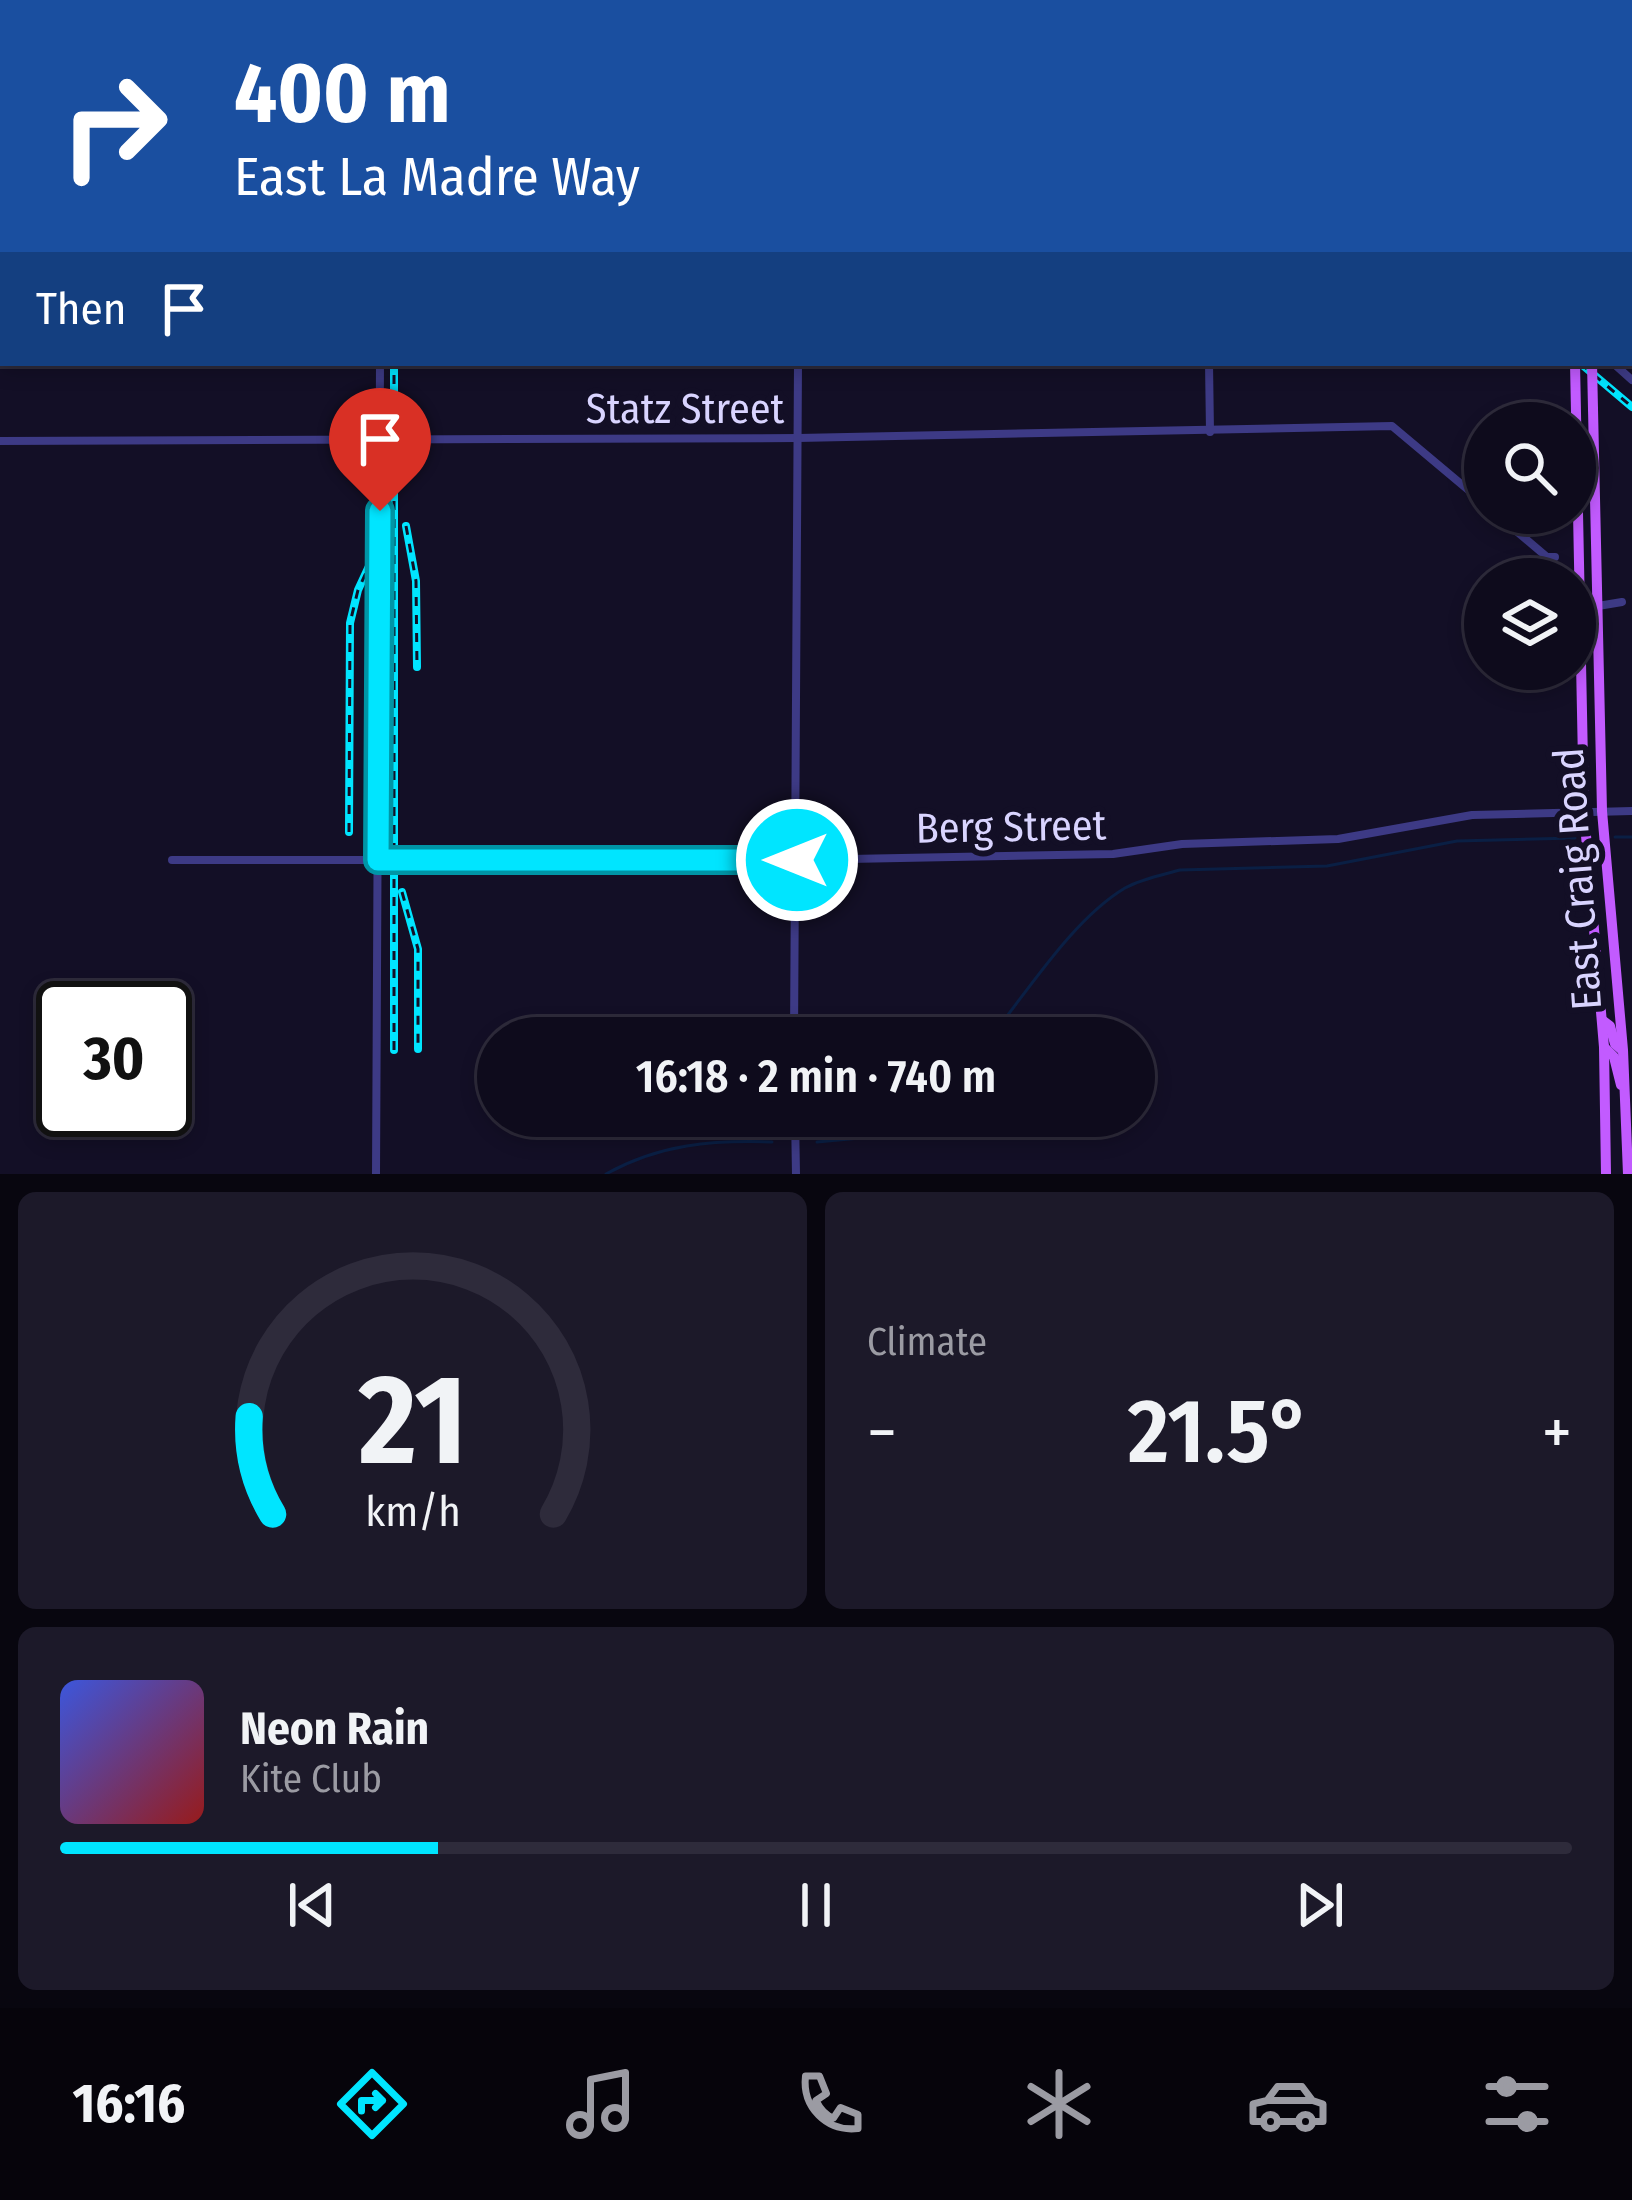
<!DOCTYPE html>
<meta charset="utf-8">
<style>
:root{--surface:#0e0b1c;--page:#1c1929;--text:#f1f3f6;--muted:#9b9ba3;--line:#2e2b3b;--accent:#00e5ff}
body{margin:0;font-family:"Fira Sans Condensed",sans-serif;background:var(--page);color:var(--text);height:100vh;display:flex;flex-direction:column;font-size:45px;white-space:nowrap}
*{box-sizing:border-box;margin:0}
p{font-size:39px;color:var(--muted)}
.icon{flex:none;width:66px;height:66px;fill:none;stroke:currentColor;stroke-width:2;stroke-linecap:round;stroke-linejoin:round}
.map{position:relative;height:1174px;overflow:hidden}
.drawer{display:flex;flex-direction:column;gap:18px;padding:18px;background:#08060f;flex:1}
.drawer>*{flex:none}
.hud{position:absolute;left:0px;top:0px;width:1632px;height:366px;box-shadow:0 6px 18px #0003,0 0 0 3px var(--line);background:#1a4fa0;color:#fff;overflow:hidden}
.controls{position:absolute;left:1464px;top:402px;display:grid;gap:24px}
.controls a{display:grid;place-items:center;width:132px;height:132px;border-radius:50%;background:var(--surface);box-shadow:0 6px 18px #0003,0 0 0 3px var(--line);font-size:60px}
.speed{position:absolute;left:36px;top:981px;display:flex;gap:24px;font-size:60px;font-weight:700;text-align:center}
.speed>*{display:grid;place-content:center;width:156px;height:156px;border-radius:50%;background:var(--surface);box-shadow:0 6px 18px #0003,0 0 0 3px var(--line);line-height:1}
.speed .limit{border:6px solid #111;border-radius:18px;background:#fff;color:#111}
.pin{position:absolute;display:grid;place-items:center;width:102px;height:102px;color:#fff;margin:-123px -51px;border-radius:50% 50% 50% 0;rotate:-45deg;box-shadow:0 0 12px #0007}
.pin .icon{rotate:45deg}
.me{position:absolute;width:132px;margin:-66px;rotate:270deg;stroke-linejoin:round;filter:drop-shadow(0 0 9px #0008)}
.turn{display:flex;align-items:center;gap:42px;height:252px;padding:0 36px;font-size:54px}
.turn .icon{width:156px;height:156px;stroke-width:2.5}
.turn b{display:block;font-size:84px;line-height:102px}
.then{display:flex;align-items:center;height:114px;padding:0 36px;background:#0003;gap:24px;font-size:45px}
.big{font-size:90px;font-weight:600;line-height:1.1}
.drawer .widget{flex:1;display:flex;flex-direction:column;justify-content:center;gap:18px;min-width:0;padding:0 42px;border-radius:18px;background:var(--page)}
.drawer .dial{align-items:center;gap:0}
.dial svg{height:312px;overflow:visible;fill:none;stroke:var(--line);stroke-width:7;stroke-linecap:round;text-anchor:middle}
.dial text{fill:var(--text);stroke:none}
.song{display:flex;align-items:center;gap:36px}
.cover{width:144px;height:144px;border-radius:18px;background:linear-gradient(135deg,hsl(230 70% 55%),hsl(0 70% 35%))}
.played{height:12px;border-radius:6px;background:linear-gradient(90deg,var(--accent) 25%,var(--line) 25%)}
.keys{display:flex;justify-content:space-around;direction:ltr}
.heat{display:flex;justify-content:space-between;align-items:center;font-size:66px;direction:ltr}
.drawer .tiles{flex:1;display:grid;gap:18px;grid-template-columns:1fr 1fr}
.widget:last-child{grid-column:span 2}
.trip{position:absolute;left:477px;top:1017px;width:678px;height:120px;border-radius:60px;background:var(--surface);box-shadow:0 6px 18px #0003,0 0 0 3px var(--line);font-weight:600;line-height:120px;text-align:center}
.menu{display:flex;height:192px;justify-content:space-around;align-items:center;background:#06040b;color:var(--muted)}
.menu .icon{width:84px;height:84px}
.menu .on{color:var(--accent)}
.menu b{font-size:54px;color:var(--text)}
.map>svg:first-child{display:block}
</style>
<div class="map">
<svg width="1632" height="1174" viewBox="0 0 1632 1174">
<rect width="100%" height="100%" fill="#130f26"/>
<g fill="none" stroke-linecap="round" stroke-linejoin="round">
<!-- stream -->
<g stroke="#0a1f44" stroke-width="3">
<polyline points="1615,837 1632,837"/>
<path d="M990,1038C1028,991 1073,919 1125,888C1141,879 1162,875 1180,870L1327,866L1457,841L1575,838"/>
<polyline points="817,1142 871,1137 916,1116"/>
<path d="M606,1174C660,1144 712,1140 772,1142"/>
</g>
<!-- minor -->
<g stroke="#3d3a85" stroke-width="8">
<polyline points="1188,0 1192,3"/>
<polyline points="800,3 800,0"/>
<polyline points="1629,109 1632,109"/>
<polyline points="1629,117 1632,117"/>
<polyline points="1209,363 1210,432"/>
<polyline points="1613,363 1632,380"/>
<polyline points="0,441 798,438 1392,426 1485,504"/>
<polyline points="1495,513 1547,557 1555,557"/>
<polyline points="1598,606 1622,602"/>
<polyline points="172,860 797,860 1113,854 1182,844 1338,839 1472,815 1632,811"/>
<polyline points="794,1038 798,363"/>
<polyline points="795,1116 796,1174"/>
<polyline points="376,1174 380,363"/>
</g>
<!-- major -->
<g stroke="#c25bff" stroke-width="10">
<polyline points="1566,0 1566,3"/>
<polyline points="1588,0 1588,3"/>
<polyline points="1575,363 1584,812 1604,1047 1606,1174"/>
<polyline points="1593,409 1602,811 1623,1050 1628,1174"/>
<polyline points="1602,1020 1610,1026 1615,1044 1622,1050"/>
<polyline points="1604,1047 1614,1057 1621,1085"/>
</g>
<!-- highway -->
<g stroke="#ff4fa3" stroke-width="12">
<polyline points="1357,0 1358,3"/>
<polyline points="1392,0 1394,3"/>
<polyline points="1544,3 1546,0"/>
<polyline points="1629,20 1632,22"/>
</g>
<!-- rail casing -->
<g stroke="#00e5ff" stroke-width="8">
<g id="rail">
<polyline points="391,0 391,3"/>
<polyline points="415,0 415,3"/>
<polyline points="1081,0 1085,3"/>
<polyline points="1106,0 1110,3"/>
<polyline points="1154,0 1157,3"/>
<polyline points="1580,363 1632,407"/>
<polyline points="406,526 416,581 417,667"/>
<polyline points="349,832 350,623 358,590 389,523"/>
<polyline points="402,892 418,949 418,1049"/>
<polyline points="394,1050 394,363"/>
</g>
</g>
<!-- rail -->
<use href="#rail" stroke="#130f26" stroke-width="3" stroke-dasharray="9" stroke-linecap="butt"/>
<!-- major-bridge -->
<polyline stroke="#c25bff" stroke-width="10" points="1592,363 1593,409"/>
</g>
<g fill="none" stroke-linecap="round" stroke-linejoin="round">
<!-- route casing -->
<g stroke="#0095a6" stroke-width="30">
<polyline id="route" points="380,511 378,860 797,860"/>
</g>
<!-- route -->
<use href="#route" stroke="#00e5ff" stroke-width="21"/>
</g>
<g text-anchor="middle" stroke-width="12" stroke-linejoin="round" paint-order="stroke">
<!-- street labels -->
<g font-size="42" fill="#d9d4ff" stroke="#130f26">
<text x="685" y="423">Statz Street</text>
<text transform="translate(1011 826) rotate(-1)" y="15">Berg Street</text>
<text transform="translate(1577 879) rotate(-94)" y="15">East Craig Road</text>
</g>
</g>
</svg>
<div class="controls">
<a><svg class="icon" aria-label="search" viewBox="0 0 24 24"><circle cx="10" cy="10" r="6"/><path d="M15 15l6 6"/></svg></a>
<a><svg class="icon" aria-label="layers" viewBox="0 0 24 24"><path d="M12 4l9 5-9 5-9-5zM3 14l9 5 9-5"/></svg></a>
</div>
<div class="speed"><div class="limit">30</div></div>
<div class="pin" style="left:380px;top:511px;background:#d93025"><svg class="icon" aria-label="arrive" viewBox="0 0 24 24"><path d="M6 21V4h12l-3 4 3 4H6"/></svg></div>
<svg class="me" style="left:797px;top:860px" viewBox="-20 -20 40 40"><circle r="17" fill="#00e5ff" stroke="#fff" stroke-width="3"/><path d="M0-11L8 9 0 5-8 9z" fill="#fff"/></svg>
<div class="trip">16:18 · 2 min · 740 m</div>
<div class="hud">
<div class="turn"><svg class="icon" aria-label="right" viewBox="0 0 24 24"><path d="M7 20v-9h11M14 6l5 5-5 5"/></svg><div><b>400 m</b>East La Madre Way</div></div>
<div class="then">Then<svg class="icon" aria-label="arrive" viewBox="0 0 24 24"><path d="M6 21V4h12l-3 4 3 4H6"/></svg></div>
</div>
</div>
<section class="drawer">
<div class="tiles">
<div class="widget dial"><svg viewBox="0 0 100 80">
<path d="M14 69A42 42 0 1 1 86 69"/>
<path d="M14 69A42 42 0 0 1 8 44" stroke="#00e5ff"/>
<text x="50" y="56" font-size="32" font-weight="700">21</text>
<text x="50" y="72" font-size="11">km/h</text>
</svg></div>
<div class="widget"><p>Climate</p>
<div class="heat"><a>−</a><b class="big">21.5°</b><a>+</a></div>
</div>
<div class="widget">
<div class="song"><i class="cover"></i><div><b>Neon Rain</b><p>Kite Club</p></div></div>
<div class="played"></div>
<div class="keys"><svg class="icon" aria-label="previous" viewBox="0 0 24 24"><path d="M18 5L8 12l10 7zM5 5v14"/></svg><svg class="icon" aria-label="pause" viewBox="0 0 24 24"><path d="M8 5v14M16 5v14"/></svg><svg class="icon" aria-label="next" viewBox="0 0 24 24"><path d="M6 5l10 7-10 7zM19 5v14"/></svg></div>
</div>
</div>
</section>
<nav class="menu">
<b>16:16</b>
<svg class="icon on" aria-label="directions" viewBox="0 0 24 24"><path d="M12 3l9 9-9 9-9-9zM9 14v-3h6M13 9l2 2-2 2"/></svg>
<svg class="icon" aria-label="music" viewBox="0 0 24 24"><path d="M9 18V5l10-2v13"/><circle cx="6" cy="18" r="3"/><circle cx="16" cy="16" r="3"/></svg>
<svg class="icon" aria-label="phone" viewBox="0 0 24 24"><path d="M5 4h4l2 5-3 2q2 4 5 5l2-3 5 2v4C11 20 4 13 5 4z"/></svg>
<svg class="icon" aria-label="climate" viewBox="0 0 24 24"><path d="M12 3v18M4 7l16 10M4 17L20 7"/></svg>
<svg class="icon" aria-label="car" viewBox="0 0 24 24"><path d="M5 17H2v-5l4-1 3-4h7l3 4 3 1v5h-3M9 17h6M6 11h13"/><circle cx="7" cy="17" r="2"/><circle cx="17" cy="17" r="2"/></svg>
<svg class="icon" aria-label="filters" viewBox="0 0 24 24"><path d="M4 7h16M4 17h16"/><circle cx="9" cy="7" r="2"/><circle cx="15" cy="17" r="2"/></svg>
</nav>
